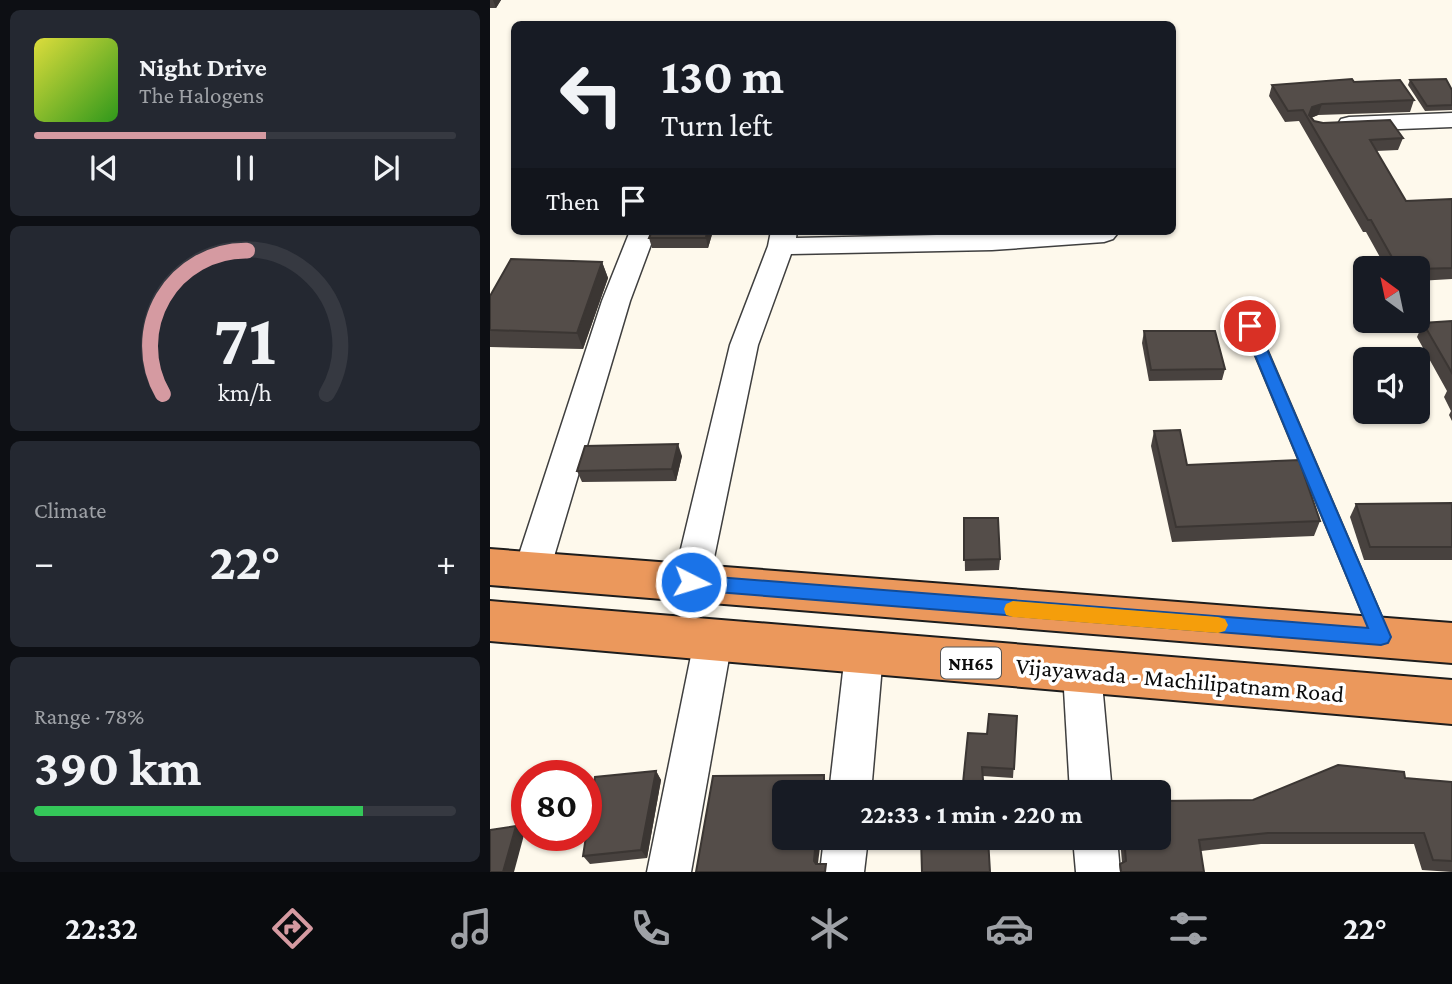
<!DOCTYPE html>
<meta charset="utf-8">
<style>
:root{--surface:#171b24;--page:#242831;--text:#f1f3f6;--muted:#9ea1a6;--line:#363941;--accent:#d59aa1}
body{margin:0;font-family:"Crimson Pro",serif;background:var(--page);color:var(--text);height:100vh;display:flex;flex-direction:column;font-size:26px;white-space:nowrap}
*{box-sizing:border-box;margin:0}
p{font-size:23px;color:var(--muted)}
.icon{flex:none;width:38px;height:38px;fill:none;stroke:currentColor;stroke-width:2;stroke-linecap:round;stroke-linejoin:round}
.map{position:relative;flex:1;overflow:hidden}
.side{display:flex;flex-direction:column;gap:10px;padding:10px;background:#0d0f14;width:490px}
.side>*{flex:none}
.top-card{position:absolute;left:21px;top:21px;width:665px;height:214px;border-radius:10px;box-shadow:0 2px 5px #0004;background:#171b24;color:var(--text);overflow:hidden}
.needle{width:46px;rotate:327deg}
.fabs{position:absolute;left:863px;top:256px;display:grid;gap:14px}
.fabs a{display:grid;place-items:center;width:77px;height:77px;border-radius:10px;background:var(--surface);box-shadow:0 2px 5px #0004;font-size:35px}
.speed{position:absolute;left:21px;top:760px;display:flex;gap:14px;font-size:35px;font-weight:700;text-align:center}
.speed>*{display:grid;place-content:center;width:91px;height:91px;border-radius:50%;background:var(--surface);box-shadow:0 2px 5px #0004;line-height:1}
.speed .limit{border:10px solid #d22;background:#fff;color:#111}
.pin{position:absolute;display:grid;place-items:center;width:60px;height:60px;color:#fff;margin:-30px;border:4px solid #fff;border-radius:50%;box-shadow:0 2px 7px #0007}
.me{position:absolute;width:77px;margin:-38px;rotate:95deg;stroke-linejoin:round;filter:drop-shadow(0 0 5px #0008)}
.turn{display:flex;align-items:center;gap:24px;height:147px;padding:0 35px;font-size:32px}
.turn .icon{width:91px;height:91px;stroke-width:2.5}
.turn b{display:block;font-size:49px;line-height:60px}
.then{display:flex;align-items:center;height:66px;padding:0 35px;background:#0003;gap:14px;font-size:26px}
.big{font-size:52px;font-weight:700;line-height:1.1}
.side .tile{flex:1;display:flex;flex-direction:column;justify-content:center;gap:10px;min-width:0;padding:0 24px;border-radius:10px;background:var(--page)}
.side .dial{align-items:center;gap:0}
.dial svg{height:182px;overflow:visible;fill:none;stroke:var(--line);stroke-width:7;stroke-linecap:round;text-anchor:middle}
.dial text{fill:var(--text);stroke:none}
.song{display:flex;align-items:center;gap:21px}
.cover{width:84px;height:84px;border-radius:10px;background:linear-gradient(135deg,hsl(60 70% 55%),hsl(110 70% 35%))}
.played{height:7px;border-radius:4px;background:linear-gradient(90deg,var(--accent) 55%,var(--line) 55%)}
.keys{display:flex;justify-content:space-around;direction:ltr}
.heat{display:flex;justify-content:space-between;align-items:center;font-size:38px;direction:ltr}
.charge{height:10px;border-radius:5px;background:linear-gradient(90deg,#34c759 78%,var(--line) 0)}
.trip{position:absolute;left:282px;top:780px;width:399px;height:70px;border-radius:10px;background:var(--surface);box-shadow:0 2px 5px #0004;font-weight:700;line-height:70px;text-align:center}
.tab-bar{display:flex;height:112px;justify-content:space-around;align-items:center;background:#090b0e;color:var(--muted)}
.tab-bar .icon{width:49px;height:49px}
.tab-bar .on{color:var(--accent)}
.tab-bar b{font-size:32px;color:var(--text)}
main{display:flex;flex:1;min-height:0}
.map>svg:first-child{display:block}
</style>
<main>
<section class="side">
<div class="tile">
<div class="song"><i class="cover"></i><div><b>Night Drive</b><p>The Halogens</p></div></div>
<div class="played"></div>
<div class="keys"><svg class="icon" aria-label="previous" viewBox="0 0 24 24"><path d="M18 5L8 12l10 7zM5 5v14"/></svg><svg class="icon" aria-label="pause" viewBox="0 0 24 24"><path d="M8 5v14M16 5v14"/></svg><svg class="icon" aria-label="next" viewBox="0 0 24 24"><path d="M6 5l10 7-10 7zM19 5v14"/></svg></div>
</div>
<div class="tile dial"><svg viewBox="0 0 100 80">
<path d="M14 69A42 42 0 1 1 86 69"/>
<path d="M14 69A42 42 0 0 1 51 6" stroke="#d59aa1"/>
<text x="50" y="56" font-size="32" font-weight="700">71</text>
<text x="50" y="72" font-size="11">km/h</text>
</svg></div>
<div class="tile"><p>Climate</p>
<div class="heat"><a>−</a><b class="big">22°</b><a>+</a></div>
</div>
<div class="tile"><p>Range · 78%</p><b class="big">390 km</b><div class="charge"></div></div>
</section>
<div class="map">
<svg width="962" height="872" viewBox="0 0 962 872">
<rect width="100%" height="100%" fill="#fef9ec"/>
<g fill="none" stroke-linecap="round" stroke-linejoin="round">
<!-- lane casing -->
<g stroke="#3f3f3f" stroke-width="3">
<polygon id="lane" points="760,321 767,326 900,636 898,642 891,644 884,642 882,636 753,326"/>
</g>
<!-- street casing -->
<g stroke="#3f3f3f" stroke-width="3">
<g id="street">
<polygon points="962,113 962,127 859,131 851,129 848,124 851,119 859,117"/>
<polygon points="140,231 166,231 140,301 60,570 55,580 42,585 29,580 24,570 112,301"/>
<polygon points="281,231 307,231 306,238 625,231 627,234 623,239 614,242 502,250 301,254 268,345 219,582 214,593 201,597 188,593 183,582 240,345 278,246"/>
<polygon points="223,624 236,629 242,641 201,872 157,872 204,641 210,629"/>
<polygon points="374,637 387,642 393,654 381,793 339,793 355,654 361,642"/>
<polygon points="592,655 606,660 611,672 622,793 580,793 573,672 578,660"/>
<polygon points="334,838 378,838 374,872 330,872"/>
<polygon points="583,838 627,838 630,872 586,872"/>
</g>
</g>
<!-- highway casing -->
<g stroke="#1d1d1d" stroke-width="4">
<g id="highway">
<polygon points="0,549 962,623 962,663 0,585"/>
<polygon points="0,601 962,680 962,724 0,641"/>
</g>
</g>
<!-- lane -->
<use href="#lane" fill="#fff" fill-rule="evenodd"/>
<!-- street -->
<use href="#street" fill="#fff" fill-rule="evenodd"/>
<!-- highway -->
<use href="#highway" fill="#eb985c" fill-rule="evenodd"/>
</g>
<!-- wall -->
<g fill="#48423f">
<polygon points="0,0 11,0 6,8 0,8"/>
<polygon points="920,80 962,90 962,110 935,111 918,85"/>
<polygon points="864,82 924,100 920,112 828,115 821,118 824,121 913,138 908,150 886,151 916,201 962,199 962,279 928,281 928,268 896,268 876,232 873,232 809,121 795,122 779,96 782,85"/>
<polygon points="162,231 223,231 218,248 162,248 159,238"/>
<polygon points="402,231 442,231 442,232 402,233"/>
<polygon points="112,262 118,278 93,349 0,347 0,296"/>
<polygon points="962,321 962,421 959,415 961,411 954,397 957,391 927,337 933,323"/>
<polygon points="654,331 735,369 732,380 659,381 652,343"/>
<polygon points="664,431 697,465 830,521 824,536 682,542 661,446"/>
<polygon points="192,456 186,481 92,482 87,471"/>
<polygon points="962,503 962,560 874,560 860,517 866,504"/>
<polygon points="474,518 510,559 509,570 475,571"/>
<polygon points="527,716 523,778 493,776 472,793"/>
<polygon points="166,771 171,780 157,858 100,864 93,856"/>
<polygon points="915,778 962,782 962,872 932,870 924,844 771,844 711,851 632,863 630,838 668,838 763,800"/>
</g>
<!-- shaded-wall -->
<g fill="#3b3633">
<polygon points="3,0 11,0 6,8"/>
<polygon points="832,104 828,115 818,119 822,107"/>
<polygon points="217,231 223,231 218,248 216,238"/>
<polygon points="112,262 118,278 93,349 87,333"/>
<polygon points="188,444 192,456 186,481 182,469"/>
<polygon points="166,771 171,780 157,858 151,850"/>
<polygon points="26,826 34,835 24,872 13,872"/>
<polygon points="326,838 331,838 327,872 324,861"/>
</g>
<!-- building -->
<g fill="#544d49" stroke="#3b3633" stroke-width="2">
<polygon points="862,79 864,82 910,80 924,100 832,104 822,107 819,115 824,121 833,123 900,120 913,138 880,140 916,201 962,199 962,268 928,269 928,268 908,268 881,220 878,220 813,110 798,111 782,85"/>
<polygon points="956,79 962,90 962,105 937,106 920,80"/>
<polygon points="162,231 217,231 216,238 159,238"/>
<polygon points="21,259 112,262 87,333 0,330 0,296"/>
<polygon points="962,321 962,373 933,323"/>
<polygon points="654,331 725,331 735,369 661,370"/>
<polygon points="690,430 697,465 809,460 830,521 686,527 664,431"/>
<polygon points="188,444 182,469 87,471 95,446"/>
<polygon points="962,503 962,547 880,547 866,504"/>
<polygon points="474,518 508,518 510,559 474,560"/>
<polygon points="499,714 527,716 524,769 492,767 494,793 472,793 478,733 497,734"/>
<polygon points="848,765 914,772 915,778 962,782 962,861 943,860 934,833 778,833 709,840 714,872 631,872 630,864 636,861 634,838 668,838 668,801 763,800"/>
<polygon points="166,771 151,850 93,856 105,777"/>
<polygon points="334,775 334,783 344,783 343,793 294,793 294,838 326,838 324,861 326,864 336,864 335,872 206,872 223,776"/>
<polygon points="26,826 13,872 0,872 0,830"/>
<polygon points="431,838 498,838 500,872 432,872"/>
</g>
<!-- route -->
<polygon fill="#1a73e8" stroke="#114b97" stroke-width="2" points="760,321 767,326 901,637 898,643 891,645 201,590 194,588 192,582 194,577 201,575 878,628 753,326"/>
<!-- slow -->
<polygon fill="#f59e0b" points="523,601 728,617 735,619 738,625 735,631 728,633 523,617 516,615 514,609 516,604"/>
<g text-anchor="middle" stroke-width="7" stroke-linejoin="round" paint-order="stroke">
<!-- shield labels -->
<rect fill="#fff" stroke="#555" stroke-width="2" x="451" y="647.5" width="60" height="31" rx="5"/>
<g font-size="19" font-weight="bold" fill="#0c0c0c">
<text x="481" y="670">NH65</text>
</g>
<!-- near-street labels -->
<g font-size="24" fill="#0c0c0c" stroke="#fff">
<text transform="translate(690 680) rotate(5)" y="8">Vijayawada - Machilipatnam Road</text>
</g>
</g>
</svg>
<div class="fabs">
<a><svg class="needle" viewBox="-14 -14 28 28"><path d="M0-13l5 13h-10z" fill="#e53935"/><path d="M0 13l5-13h-10z" fill="#9ea1a6"/></svg></a>
<a><svg class="icon" aria-label="sound" viewBox="0 0 24 24"><path d="M4 9h4l5-4v14l-5-4H4zM17 9q2 3 0 6"/></svg></a>
</div>
<div class="speed"><div class="limit">80</div></div>
<div class="pin" style="left:760px;top:326px;background:#d93025"><svg class="icon" aria-label="arrive" viewBox="0 0 24 24"><path d="M6 21V4h12l-3 4 3 4H6"/></svg></div>
<svg class="me" style="left:201px;top:582px" viewBox="-20 -20 40 40"><circle r="17" fill="#1a73e8" stroke="#fff" stroke-width="3"/><path d="M0-11L8 9 0 5-8 9z" fill="#fff"/></svg>
<div class="trip">22:33 · 1 min · 220 m</div>
<div class="top-card">
<div class="turn"><svg class="icon" aria-label="left" viewBox="0 0 24 24"><path d="M17 20v-9H6M10 6l-5 5 5 5"/></svg><div><b>130 m</b>Turn left</div></div>
<div class="then">Then<svg class="icon" aria-label="arrive" viewBox="0 0 24 24"><path d="M6 21V4h12l-3 4 3 4H6"/></svg></div>
</div>
</div>
</main>
<nav class="tab-bar">
<b>22:32</b>
<svg class="icon on" aria-label="directions" viewBox="0 0 24 24"><path d="M12 3l9 9-9 9-9-9zM9 14v-3h6M13 9l2 2-2 2"/></svg>
<svg class="icon" aria-label="music" viewBox="0 0 24 24"><path d="M9 18V5l10-2v13"/><circle cx="6" cy="18" r="3"/><circle cx="16" cy="16" r="3"/></svg>
<svg class="icon" aria-label="phone" viewBox="0 0 24 24"><path d="M5 4h4l2 5-3 2q2 4 5 5l2-3 5 2v4C11 20 4 13 5 4z"/></svg>
<svg class="icon" aria-label="climate" viewBox="0 0 24 24"><path d="M12 3v18M4 7l16 10M4 17L20 7"/></svg>
<svg class="icon" aria-label="car" viewBox="0 0 24 24"><path d="M5 17H2v-5l4-1 3-4h7l3 4 3 1v5h-3M9 17h6M6 11h13"/><circle cx="7" cy="17" r="2"/><circle cx="17" cy="17" r="2"/></svg>
<svg class="icon" aria-label="filters" viewBox="0 0 24 24"><path d="M4 7h16M4 17h16"/><circle cx="9" cy="7" r="2"/><circle cx="15" cy="17" r="2"/></svg>
<b>22°</b>
</nav>
